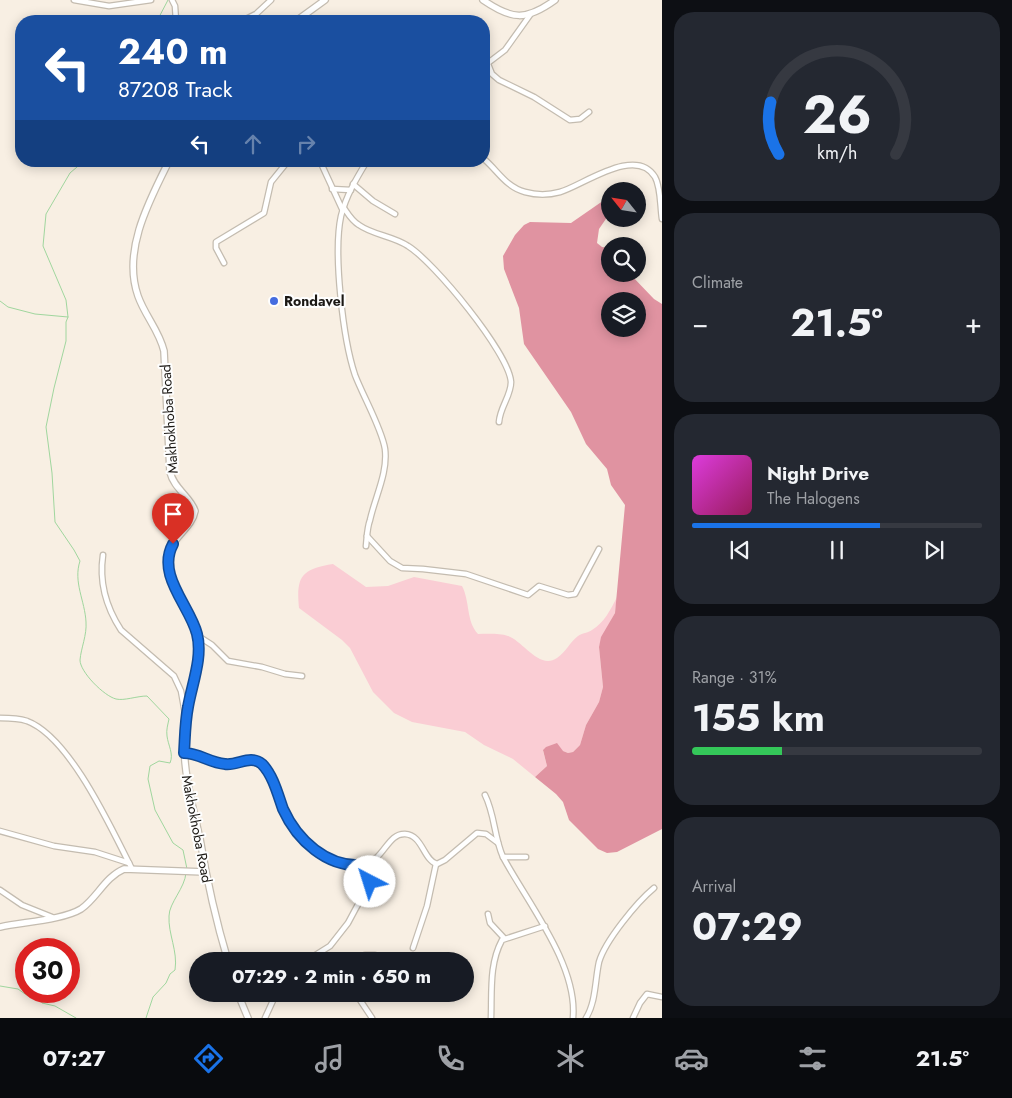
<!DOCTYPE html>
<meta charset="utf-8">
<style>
:root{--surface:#171b24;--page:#242831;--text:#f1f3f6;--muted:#9ea1a6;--line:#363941;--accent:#1a73e8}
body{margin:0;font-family:Jost,sans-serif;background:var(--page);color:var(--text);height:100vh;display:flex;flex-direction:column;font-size:19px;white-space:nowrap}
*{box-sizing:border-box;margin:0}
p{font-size:16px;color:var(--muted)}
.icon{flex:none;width:28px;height:28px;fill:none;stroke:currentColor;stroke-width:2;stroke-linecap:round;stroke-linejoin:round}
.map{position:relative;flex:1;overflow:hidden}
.panel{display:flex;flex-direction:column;gap:12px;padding:12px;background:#0d0f14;width:350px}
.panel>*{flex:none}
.hud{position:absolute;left:15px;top:15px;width:475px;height:152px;border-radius:20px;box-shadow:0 2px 12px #0003;background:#1a4fa0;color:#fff;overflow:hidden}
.needle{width:32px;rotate:300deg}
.fabs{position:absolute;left:601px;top:182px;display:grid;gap:10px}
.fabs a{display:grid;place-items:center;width:45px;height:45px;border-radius:50%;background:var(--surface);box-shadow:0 2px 12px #0003;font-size:25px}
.speed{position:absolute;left:15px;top:938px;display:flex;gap:10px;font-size:25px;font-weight:700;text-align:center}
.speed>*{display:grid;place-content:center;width:65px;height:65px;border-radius:50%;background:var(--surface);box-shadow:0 2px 12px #0003;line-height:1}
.speed .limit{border:8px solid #d22;background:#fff;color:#111}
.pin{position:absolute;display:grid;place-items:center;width:42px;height:42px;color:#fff;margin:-51px -21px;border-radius:50% 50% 50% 0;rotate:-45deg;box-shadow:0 0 5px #0007}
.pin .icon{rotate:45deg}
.me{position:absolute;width:55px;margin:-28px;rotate:320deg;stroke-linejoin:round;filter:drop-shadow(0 0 4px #0008)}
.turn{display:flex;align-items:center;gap:18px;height:105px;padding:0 20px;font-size:22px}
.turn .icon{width:65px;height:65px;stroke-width:2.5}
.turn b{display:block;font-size:35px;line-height:42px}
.lanes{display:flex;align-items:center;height:48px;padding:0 20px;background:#0003;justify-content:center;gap:25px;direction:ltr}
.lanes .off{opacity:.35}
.big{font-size:38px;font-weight:700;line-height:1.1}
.panel .widget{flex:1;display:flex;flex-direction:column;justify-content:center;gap:8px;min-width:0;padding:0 18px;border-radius:20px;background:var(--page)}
.panel .dial{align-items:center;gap:0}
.dial svg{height:130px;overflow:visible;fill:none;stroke:var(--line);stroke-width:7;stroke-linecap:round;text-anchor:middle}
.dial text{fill:var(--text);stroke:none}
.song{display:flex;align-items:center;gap:15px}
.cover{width:60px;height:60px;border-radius:8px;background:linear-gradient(135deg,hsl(300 70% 55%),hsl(330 70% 35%))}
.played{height:5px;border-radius:2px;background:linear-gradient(90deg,var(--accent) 65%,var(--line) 65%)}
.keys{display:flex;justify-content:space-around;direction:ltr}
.heat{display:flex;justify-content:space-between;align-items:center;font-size:28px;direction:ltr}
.charge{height:8px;border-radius:4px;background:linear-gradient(90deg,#34c759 31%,var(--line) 0)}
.trip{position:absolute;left:189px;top:952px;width:285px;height:50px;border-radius:25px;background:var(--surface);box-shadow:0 2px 12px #0003;font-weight:700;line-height:50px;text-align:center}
.dock{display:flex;height:80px;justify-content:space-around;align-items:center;background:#090b0e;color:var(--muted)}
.dock .icon{width:35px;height:35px}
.dock .selected{color:var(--accent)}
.dock b{font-size:22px;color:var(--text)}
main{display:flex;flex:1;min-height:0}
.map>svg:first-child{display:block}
</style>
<main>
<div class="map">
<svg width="662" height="1018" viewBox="0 0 662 1018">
<rect width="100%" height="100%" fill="#f8efe3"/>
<!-- green -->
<path fill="#facdd4" d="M333,564L366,587L388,586L414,577L462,586C470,601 466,621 478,634C487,634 499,633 508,636C523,641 539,670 557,658C565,653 570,642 578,636C582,633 588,633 592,630C604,623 611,609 617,597L615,613L602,637L599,647L603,687L599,702L586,725L580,745L573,752L568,753L563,751H543L547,766L535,777L513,759L484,745L465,732L412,722L394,713L373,692L350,648L342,640L299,608C296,577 301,569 333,564Z"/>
<!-- forest -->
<path fill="#e093a1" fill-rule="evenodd" d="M610,196V213L599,229L597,243L602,247L610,248V274H630L654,299L662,304V829L617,852L607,853L598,849L569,820L563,802L556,794L535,777L547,766L543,750L546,747L557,743L563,751L568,753L573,752L580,745L586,725L599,702L603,687L599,647L601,637L615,613L625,505L611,485L607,469L586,444L571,412L524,344L519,308L504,269L503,256L515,235L524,225L530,222L571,223ZM610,301H638V329H610Z"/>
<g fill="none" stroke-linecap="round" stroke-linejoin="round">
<!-- stream -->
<g stroke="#a0d69e" stroke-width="1">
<polyline points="157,21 168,0"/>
<path d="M84,161L70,173L46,214L43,246L66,300L68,317L66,322V341L54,388L46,427L52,473L55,522L74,550L80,561C73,582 85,601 86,622C87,635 81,648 80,660C80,672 104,696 116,699C124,701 137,696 147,696L169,719C168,724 166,730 167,736C168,745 174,754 170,763L159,761L150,766L148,779L155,810L173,843L183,850L187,869"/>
<polyline points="0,301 8,307 35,314 68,317"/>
<polyline points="0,986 18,989 28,996 34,994 40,995 42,1003 55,1006 76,1018"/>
<path d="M146,1018L153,997L166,983L170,974L175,970C178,951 168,934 169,916C169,903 185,888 186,873"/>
</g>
<!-- minor casing -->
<g stroke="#c4bcb0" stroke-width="7">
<g id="minor">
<polyline points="74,0 109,6 151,0"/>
<polyline points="172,0 175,6 176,21"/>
<polyline points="242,21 256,14 271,0"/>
<polyline points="488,64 492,74 499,80 534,97 570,120 580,119 589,112"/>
<polyline points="484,66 505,50 530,15"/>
<path d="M484,159C498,171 506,187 525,192C536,195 549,195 560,192C582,186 636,145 655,177C661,188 660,206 662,219"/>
<polyline points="320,161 343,211"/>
<polyline points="378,161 381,161"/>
<polyline points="353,184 373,201 395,214"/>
<polyline points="332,189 351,190"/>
<path d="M344,208C348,214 352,221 359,225C373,235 393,236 408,246C434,262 509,353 511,382C511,396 500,407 499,422"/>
<polyline points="224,263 216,248 216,242 264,213 271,182 288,161"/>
<polyline points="367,536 390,561 402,568 423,569 466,574 528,595 539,586 568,595 575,594 599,549"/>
<path d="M366,546C367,537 367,528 370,520C375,497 388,473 385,449C382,429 363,396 355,375C343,339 333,253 341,216C346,196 356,179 367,161"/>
<path d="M103,555C99,582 106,607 121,630L174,676L181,691L186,719"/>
<polyline points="198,636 212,645 228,661 262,667 285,674 302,676"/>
<path d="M0,718C9,718 18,718 27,721C70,737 111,828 132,869"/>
<path d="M184,753C199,753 210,762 224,764C235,766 244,758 254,761C272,765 279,803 288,818C297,835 310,850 328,858C385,885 380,833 405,834C423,835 423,860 437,864L445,860L477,833L486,834L498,843"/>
<path d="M485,795C495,815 494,837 503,857C527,902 578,965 573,1018"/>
<polyline points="0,831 54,846 95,852 129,863"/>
<polyline points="503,857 526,857"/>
<polyline points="0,890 22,905 52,917"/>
<polyline points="488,914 490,923 504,938"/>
<polyline points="413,948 427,906 436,864"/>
<polyline points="306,961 330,946 348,923 370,882 368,872 363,865"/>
<polyline points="353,961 365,955 375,955"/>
<polyline points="356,994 372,1018"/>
<polyline points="265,1018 276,994"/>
<path d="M491,1018C492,992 489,964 502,940L545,926"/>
<path d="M586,1018C596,1002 595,980 599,962C605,941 637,902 654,888"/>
<polyline points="633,1018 640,1003 647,994 662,997"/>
</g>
</g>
<!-- tertiary casing -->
<g stroke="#c4bcb0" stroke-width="8">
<g id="tertiary">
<path d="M483,0C512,20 526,21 555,0"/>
<polyline points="296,21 325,0"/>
<path d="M169,161C149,201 122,251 138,296C145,316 159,330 164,351L170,472C174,489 190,496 195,511C192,529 168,539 168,560C167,589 196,612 198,641C201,671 185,709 184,742C184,776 193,807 200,839C207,881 216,921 228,961"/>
<path d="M0,927C22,922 63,920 81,909C97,898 105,877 124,869L205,872"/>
<polyline points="238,994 248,1018"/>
</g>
</g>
<!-- minor -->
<use href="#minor" stroke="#fff" stroke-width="4.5"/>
<!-- tertiary -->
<use href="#tertiary" stroke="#fff" stroke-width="5.5"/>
</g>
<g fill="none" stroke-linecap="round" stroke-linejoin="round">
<!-- route casing -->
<g stroke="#114b97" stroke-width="12">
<path id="route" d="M173,544C156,575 190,606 197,634C203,657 192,684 188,707C185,722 185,738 184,753C199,753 210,763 225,764C238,766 250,754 262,764C273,775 278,795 283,809C297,840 327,868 363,865L368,872L370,882"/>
</g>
<!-- route -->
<use href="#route" stroke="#1a73e8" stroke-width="9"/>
</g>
<!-- markers -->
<circle fill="#456cdf" stroke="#fefefe" stroke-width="2" cx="274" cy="301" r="5"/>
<g text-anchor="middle" stroke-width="4" stroke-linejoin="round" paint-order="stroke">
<!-- poi labels -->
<g font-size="14" font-weight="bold" fill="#1b1814" stroke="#fefefe" text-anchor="start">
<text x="284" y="306">Rondavel</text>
</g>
<!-- street labels -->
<g font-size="14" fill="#1b1814" stroke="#fefefe">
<text transform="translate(169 419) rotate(-94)" y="5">Makhokhoba Road</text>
<text transform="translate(197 829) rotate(79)" y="5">Makhokhoba Road</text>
</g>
</g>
</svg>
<div class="fabs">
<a><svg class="needle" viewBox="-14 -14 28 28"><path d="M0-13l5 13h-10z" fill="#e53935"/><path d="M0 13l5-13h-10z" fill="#9ea1a6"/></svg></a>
<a><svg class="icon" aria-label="search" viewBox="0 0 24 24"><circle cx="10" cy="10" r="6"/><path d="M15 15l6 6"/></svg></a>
<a><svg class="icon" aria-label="layers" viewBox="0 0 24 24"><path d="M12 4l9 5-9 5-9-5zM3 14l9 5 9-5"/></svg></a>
</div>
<div class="speed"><div class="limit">30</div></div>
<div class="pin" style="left:173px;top:544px;background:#d93025"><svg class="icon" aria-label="arrive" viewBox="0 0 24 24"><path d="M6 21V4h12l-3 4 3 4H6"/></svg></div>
<svg class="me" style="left:370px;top:882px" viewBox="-20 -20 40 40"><circle r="19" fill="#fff"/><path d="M0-13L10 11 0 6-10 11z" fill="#1a73e8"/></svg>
<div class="trip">07:29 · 2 min · 650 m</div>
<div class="hud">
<div class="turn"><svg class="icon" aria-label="left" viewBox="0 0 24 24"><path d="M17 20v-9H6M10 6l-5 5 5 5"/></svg><div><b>240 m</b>87208 Track</div></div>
<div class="lanes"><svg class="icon" aria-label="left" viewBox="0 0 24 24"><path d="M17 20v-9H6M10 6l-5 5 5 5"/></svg><svg class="icon off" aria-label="ahead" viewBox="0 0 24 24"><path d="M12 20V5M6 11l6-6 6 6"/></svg><svg class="icon off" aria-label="right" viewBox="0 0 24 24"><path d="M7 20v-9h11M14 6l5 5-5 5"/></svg></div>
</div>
</div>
<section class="panel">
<div class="widget dial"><svg viewBox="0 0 100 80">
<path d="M14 69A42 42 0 1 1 86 69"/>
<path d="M14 69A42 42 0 0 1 9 37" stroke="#1a73e8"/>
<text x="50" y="56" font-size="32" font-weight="700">26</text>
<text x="50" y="72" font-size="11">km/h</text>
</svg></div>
<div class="widget"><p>Climate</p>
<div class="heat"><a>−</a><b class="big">21.5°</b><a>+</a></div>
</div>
<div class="widget">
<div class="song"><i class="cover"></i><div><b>Night Drive</b><p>The Halogens</p></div></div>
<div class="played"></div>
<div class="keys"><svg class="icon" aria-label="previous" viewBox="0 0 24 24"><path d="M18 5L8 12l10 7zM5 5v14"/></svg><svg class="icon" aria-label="pause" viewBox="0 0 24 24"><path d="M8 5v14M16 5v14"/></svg><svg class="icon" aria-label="next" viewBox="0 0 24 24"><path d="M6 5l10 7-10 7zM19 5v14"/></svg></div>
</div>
<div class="widget"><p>Range · 31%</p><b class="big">155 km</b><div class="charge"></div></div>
<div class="widget"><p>Arrival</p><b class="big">07:29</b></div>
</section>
</main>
<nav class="dock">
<b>07:27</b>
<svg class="icon selected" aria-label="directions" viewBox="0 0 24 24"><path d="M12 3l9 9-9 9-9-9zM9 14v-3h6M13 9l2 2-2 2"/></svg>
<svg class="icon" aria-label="music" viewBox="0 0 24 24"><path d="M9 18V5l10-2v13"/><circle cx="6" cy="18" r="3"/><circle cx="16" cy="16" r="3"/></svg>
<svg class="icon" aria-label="phone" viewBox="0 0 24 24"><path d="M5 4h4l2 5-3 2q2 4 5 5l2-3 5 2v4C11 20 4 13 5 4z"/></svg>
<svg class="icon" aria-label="climate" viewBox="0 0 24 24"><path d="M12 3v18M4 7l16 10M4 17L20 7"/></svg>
<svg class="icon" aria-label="car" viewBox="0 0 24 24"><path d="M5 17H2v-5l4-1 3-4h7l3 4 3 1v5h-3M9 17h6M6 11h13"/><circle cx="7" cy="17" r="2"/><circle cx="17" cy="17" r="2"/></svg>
<svg class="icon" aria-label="filters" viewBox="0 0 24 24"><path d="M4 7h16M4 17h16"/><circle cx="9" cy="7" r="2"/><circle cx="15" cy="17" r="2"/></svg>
<b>21.5°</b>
</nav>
